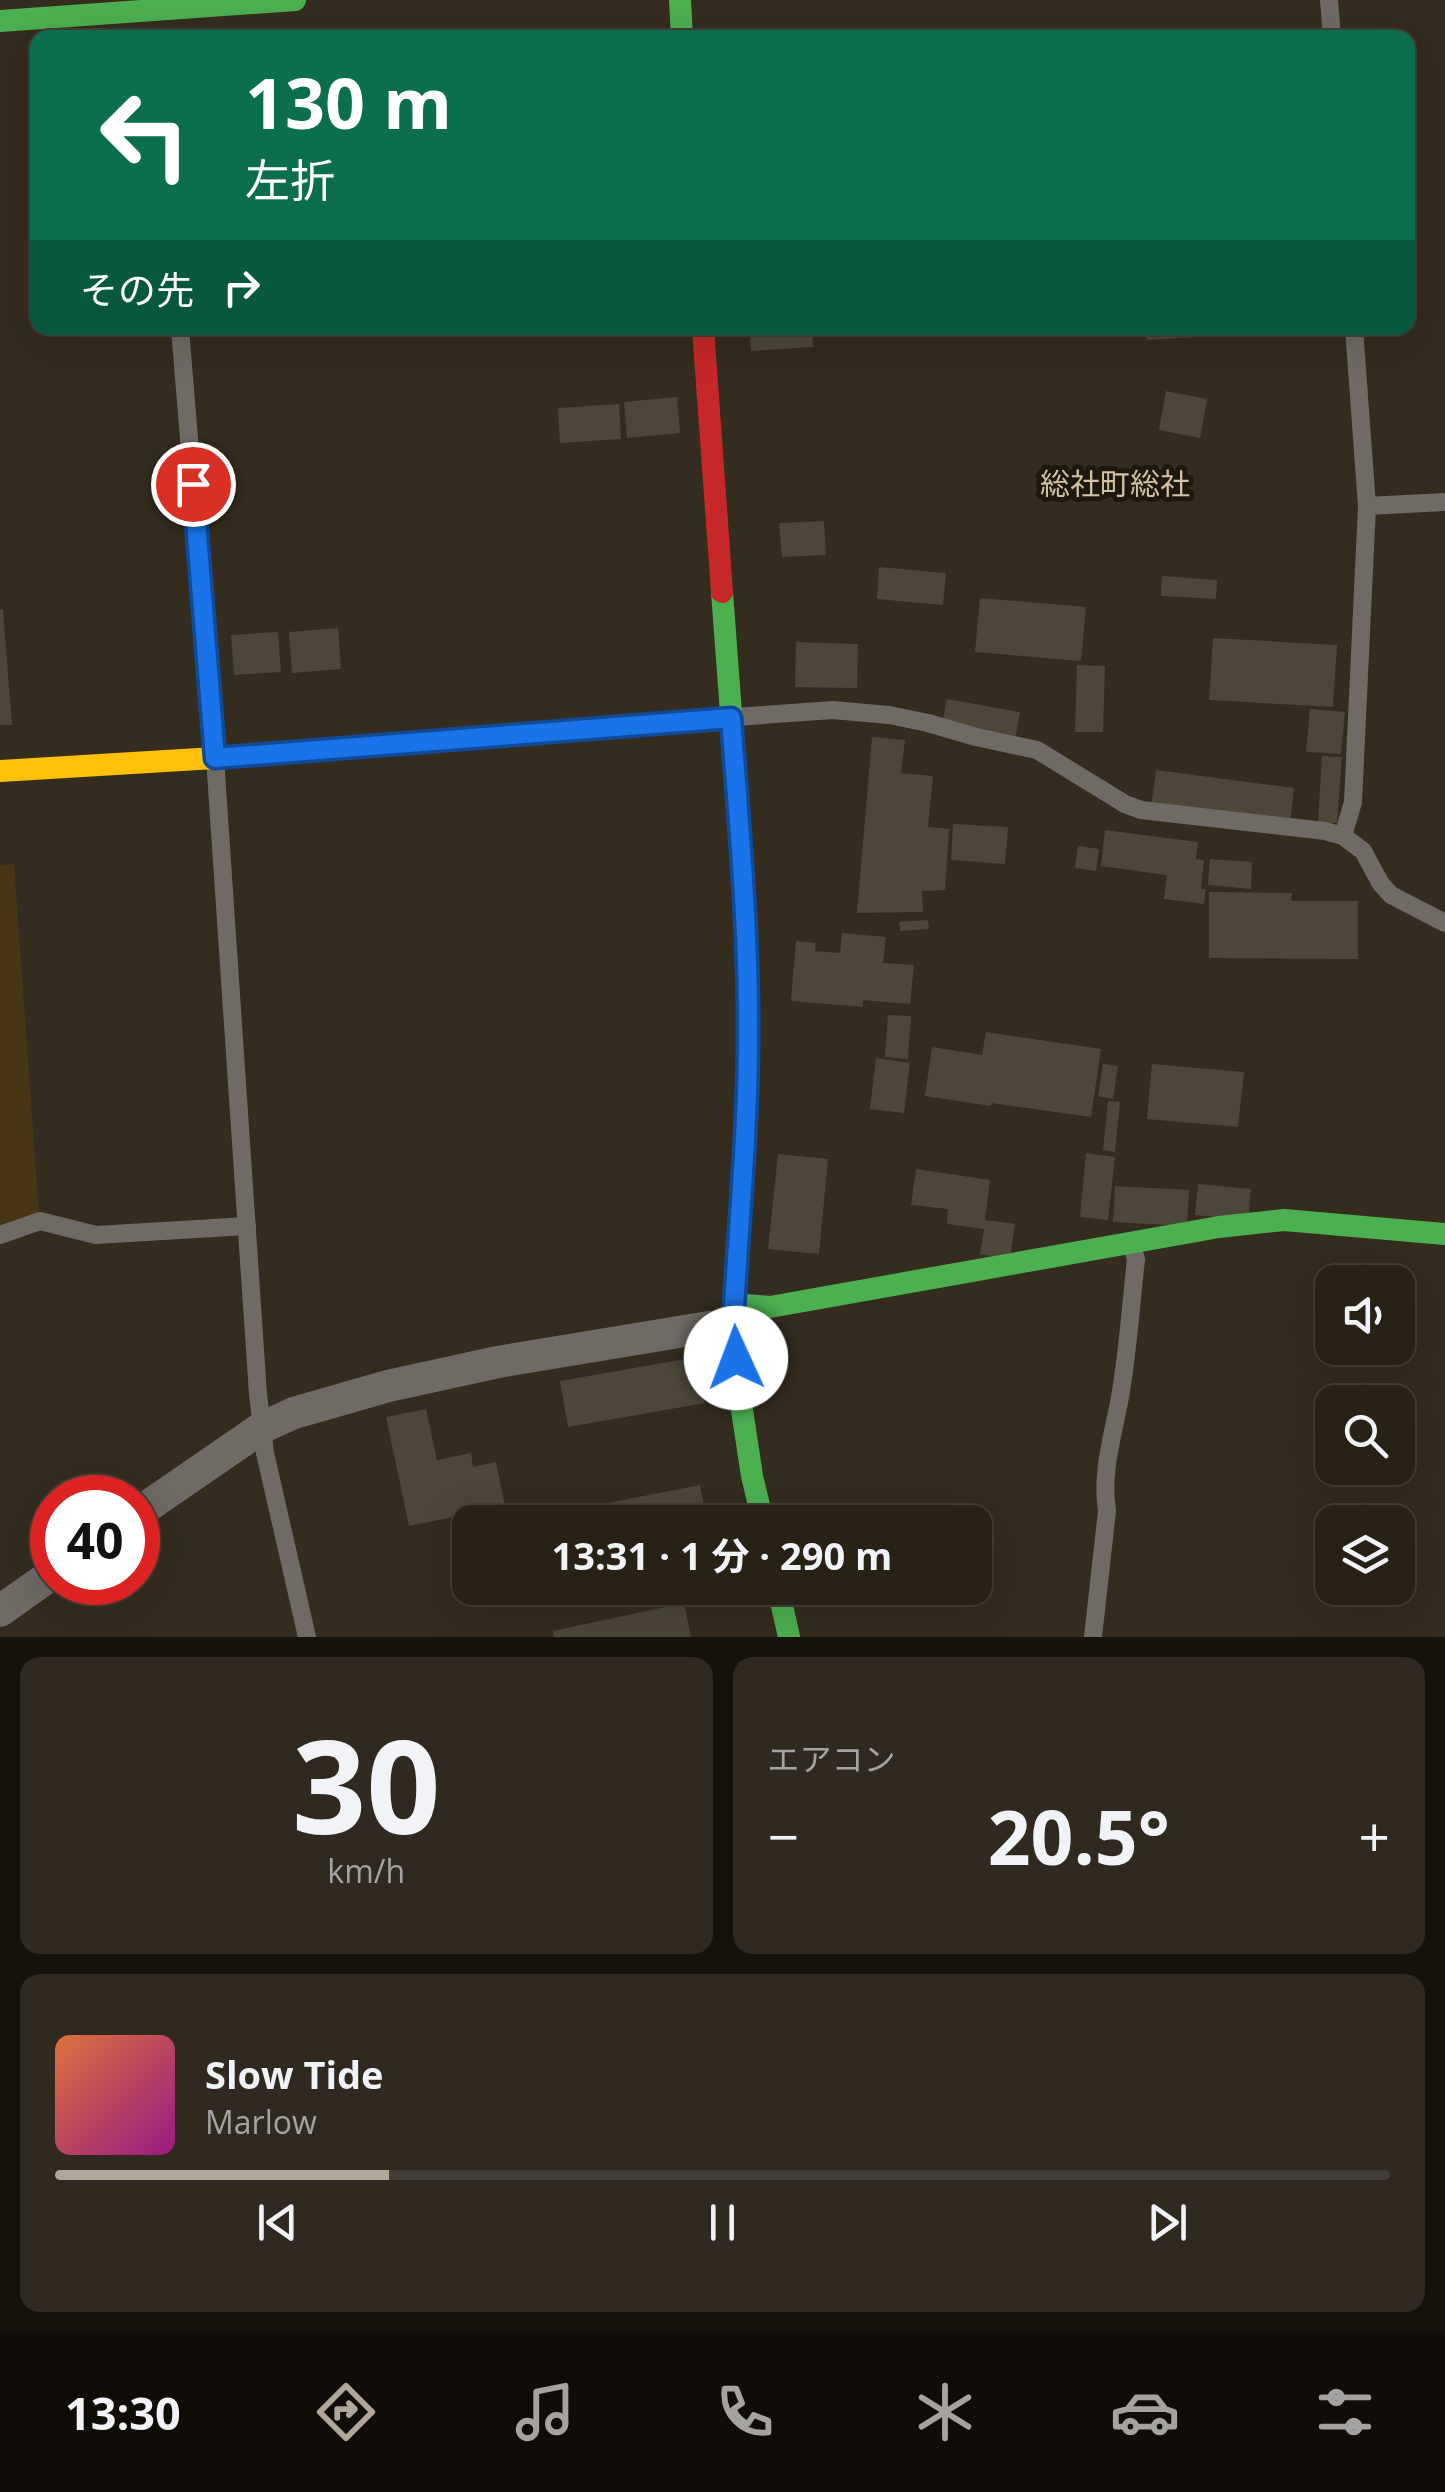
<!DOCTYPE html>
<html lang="ja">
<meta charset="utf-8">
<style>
:root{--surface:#272116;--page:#2f291f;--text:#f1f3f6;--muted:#a4a3a1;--line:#433e35;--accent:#b0a798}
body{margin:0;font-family:"Open Sans","Noto Sans JP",sans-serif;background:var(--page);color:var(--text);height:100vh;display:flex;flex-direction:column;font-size:38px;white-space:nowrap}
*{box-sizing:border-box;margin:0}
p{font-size:32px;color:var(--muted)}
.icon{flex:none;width:55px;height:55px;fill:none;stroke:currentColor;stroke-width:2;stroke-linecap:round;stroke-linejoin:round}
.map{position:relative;height:1637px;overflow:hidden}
.details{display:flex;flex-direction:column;gap:20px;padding:20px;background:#15120c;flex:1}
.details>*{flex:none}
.top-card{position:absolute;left:30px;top:30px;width:1385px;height:305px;border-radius:20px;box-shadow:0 10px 40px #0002,0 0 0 2px var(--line);background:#0b6e4f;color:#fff;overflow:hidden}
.fabs{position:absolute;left:1315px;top:1265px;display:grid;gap:20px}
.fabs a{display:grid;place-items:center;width:100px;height:100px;border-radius:20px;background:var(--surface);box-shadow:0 10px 40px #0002,0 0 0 2px var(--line);font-size:50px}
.speed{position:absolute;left:30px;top:1475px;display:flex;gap:20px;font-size:50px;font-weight:700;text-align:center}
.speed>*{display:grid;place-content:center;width:130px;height:130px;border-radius:50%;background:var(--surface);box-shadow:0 10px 40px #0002,0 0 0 2px var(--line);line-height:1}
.speed .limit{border:15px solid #d22;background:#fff;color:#111}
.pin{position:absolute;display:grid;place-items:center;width:85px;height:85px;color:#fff;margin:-42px;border:5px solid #fff;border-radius:50%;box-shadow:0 2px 10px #0007}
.me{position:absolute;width:110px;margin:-55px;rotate:358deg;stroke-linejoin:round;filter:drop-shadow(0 0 8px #0008)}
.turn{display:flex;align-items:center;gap:35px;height:210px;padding:0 50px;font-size:45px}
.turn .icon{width:130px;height:130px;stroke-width:2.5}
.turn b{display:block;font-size:70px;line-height:85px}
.then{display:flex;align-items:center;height:95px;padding:0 50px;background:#0003;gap:20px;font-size:38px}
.big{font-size:75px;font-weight:700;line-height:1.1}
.details .card{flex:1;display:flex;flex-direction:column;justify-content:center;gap:15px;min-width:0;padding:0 35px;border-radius:20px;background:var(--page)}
.details .dial{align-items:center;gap:0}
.dial b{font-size:130px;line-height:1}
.song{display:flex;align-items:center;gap:30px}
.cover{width:120px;height:120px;border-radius:15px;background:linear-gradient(135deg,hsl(20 70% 55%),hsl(310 70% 35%))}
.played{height:10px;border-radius:5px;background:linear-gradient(90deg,var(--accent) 25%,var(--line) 25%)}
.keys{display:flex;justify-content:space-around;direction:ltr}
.heat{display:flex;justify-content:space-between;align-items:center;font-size:55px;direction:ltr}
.details .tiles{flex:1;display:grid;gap:20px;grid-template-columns:1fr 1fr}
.card:last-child{grid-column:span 2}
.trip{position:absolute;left:452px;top:1505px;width:540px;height:100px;border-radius:20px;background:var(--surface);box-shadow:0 10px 40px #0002,0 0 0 2px var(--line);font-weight:700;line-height:100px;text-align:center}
.tabs{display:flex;height:160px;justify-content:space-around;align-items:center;background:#100d09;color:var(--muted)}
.tabs .icon{width:70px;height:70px}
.tabs .active{color:var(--accent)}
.tabs b{font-size:45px;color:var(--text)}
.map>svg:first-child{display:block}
</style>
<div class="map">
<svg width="1445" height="1637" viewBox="0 0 1445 1637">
<rect width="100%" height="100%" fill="#342c1e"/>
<!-- built -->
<polygon fill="#473615" points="14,864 39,1215 0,1228 0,865"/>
<!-- building -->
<g fill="#4d473a">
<polygon points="749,328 812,328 813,347 751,351"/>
<polygon points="1147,328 1229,328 1229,335 1147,340"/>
<polygon points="1166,391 1207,399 1200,438 1159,430"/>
<polygon points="677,397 680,433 627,438 624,402"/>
<polygon points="619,404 621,439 560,443 558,408"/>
<polygon points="824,521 826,555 782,557 779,523"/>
<polygon points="879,567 946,573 943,605 877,599"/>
<polygon points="1162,576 1217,580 1216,599 1161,596"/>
<polygon points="980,598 1086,607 1081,661 975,652"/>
<polygon points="0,610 3,610 12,725 0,725"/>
<polygon points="338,628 341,669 292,673 289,632"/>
<polygon points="278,632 281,672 234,675 231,635"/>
<polygon points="1213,638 1337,645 1333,707 1209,700"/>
<polygon points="796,642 858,644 857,688 795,687"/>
<polygon points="1077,665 1105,666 1103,732 1075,732"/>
<polygon points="947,699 1020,712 1015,739 942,726"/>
<polygon points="1310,709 1345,712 1341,754 1306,752"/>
<polygon points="872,737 905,740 901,773 933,776 928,827 949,829 945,890 922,891 923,912 857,913"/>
<polygon points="1322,756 1342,757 1337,823 1318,822"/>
<polygon points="1156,770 1294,788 1290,824 1151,807"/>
<polygon points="953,824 1008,827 1005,864 951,860"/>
<polygon points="1105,830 1198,842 1196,859 1204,860 1201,889 1206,889 1204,904 1164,899 1167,875 1101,866"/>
<polygon points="1078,846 1099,849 1096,871 1075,868"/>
<polygon points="1210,859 1252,862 1251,889 1208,885"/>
<polygon points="1209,892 1292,893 1291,901 1358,901 1358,959 1209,958"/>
<polygon points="928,920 929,929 900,931 899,922"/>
<polygon points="842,933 886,937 883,963 914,965 910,1004 863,1000 863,1007 791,1001 796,941 816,943 815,951 840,953"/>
<polygon points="888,1015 911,1016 908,1059 885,1057"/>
<polygon points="986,1032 1101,1049 1091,1117 991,1103 991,1106 925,1096 932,1047 982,1055"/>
<polygon points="876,1058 910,1063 904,1113 870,1109"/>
<polygon points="1103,1064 1118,1066 1113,1099 1098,1096"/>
<polygon points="1152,1064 1244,1072 1238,1127 1147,1119"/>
<polygon points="1108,1101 1120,1102 1115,1152 1103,1150"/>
<polygon points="1086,1153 1115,1157 1108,1220 1080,1217"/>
<polygon points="778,1154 828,1159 819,1254 768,1249"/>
<polygon points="916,1169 990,1180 985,1220 1015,1224 1010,1259 980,1254 984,1229 947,1224 948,1209 911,1205"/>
<polygon points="1198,1184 1251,1189 1248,1220 1195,1215"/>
<polygon points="1115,1186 1189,1190 1187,1226 1113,1222"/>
<polygon points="697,1357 705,1403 568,1427 560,1381"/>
<polygon points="426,1409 437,1460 471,1453 473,1467 496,1462 505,1506 409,1526 386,1417"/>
<polygon points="700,1485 707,1522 585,1522 582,1508"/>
<polygon points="684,1603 691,1637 554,1637 553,1631"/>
</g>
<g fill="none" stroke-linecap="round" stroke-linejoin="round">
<!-- lane -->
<g stroke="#706a65" stroke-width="18">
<polyline points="1329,0 1332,38"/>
<polyline points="180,328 215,758 258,1394 265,1453 307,1637"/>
<polyline points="1367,506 1445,502"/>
<polyline points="735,717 833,710 889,715 928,723 976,737 1037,750 1125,804 1141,810 1325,831 1343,836 1363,851 1381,884 1391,895 1445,923"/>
<polyline points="1343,836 1353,802 1367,506 1354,328"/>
<polyline points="0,1235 40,1221 96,1235 247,1226"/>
<path d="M1093,1637L1107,1511C1101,1471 1113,1436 1120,1397C1128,1351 1131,1304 1136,1259L1132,1247"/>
</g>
<!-- street -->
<g stroke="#706a65" stroke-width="32">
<polyline points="138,1513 263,1427 294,1413 388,1386 498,1362 709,1327 733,1327"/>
<polyline points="0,1611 52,1574"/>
</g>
<!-- fast -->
<g stroke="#4caf50" stroke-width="22">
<polyline points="680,0 682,38"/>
<polyline points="0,21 295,0"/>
<polyline points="722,592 744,887 748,1035 747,1105 733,1327 739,1390 752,1476 763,1522"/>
<polyline points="490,737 731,718"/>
<polyline points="734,1304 770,1307 1219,1227 1284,1220 1445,1234"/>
<polyline points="778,1588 789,1637"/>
</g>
<!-- slow -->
<polyline stroke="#ffc107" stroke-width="22" points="0,771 215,758 490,737"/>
<!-- jam -->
<polyline stroke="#c62828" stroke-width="22" points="703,328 722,592"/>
</g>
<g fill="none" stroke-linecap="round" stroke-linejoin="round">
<!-- route casing -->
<g stroke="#114b97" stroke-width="25">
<path id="route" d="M193,484L215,758L731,718C739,824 749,931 748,1037C748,1134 738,1230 733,1326L736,1358"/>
</g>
<!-- route -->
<use href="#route" stroke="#1a73e8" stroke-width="18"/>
</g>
<g text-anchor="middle" stroke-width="10" stroke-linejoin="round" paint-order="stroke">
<!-- quarter labels -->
<g font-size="30" fill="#d4c1a2" stroke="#1f180d">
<text x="1115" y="495">総社町総社</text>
</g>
</g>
</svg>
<div class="fabs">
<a><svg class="icon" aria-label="sound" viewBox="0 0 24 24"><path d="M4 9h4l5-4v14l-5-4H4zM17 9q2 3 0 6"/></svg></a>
<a><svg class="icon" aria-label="search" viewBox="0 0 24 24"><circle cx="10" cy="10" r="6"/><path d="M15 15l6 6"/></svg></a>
<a><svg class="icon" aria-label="layers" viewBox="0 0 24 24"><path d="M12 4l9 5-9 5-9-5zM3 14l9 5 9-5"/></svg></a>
</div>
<div class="speed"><div class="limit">40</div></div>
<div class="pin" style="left:193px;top:484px;background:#d93025"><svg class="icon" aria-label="arrive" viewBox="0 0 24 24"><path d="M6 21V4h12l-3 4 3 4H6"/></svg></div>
<svg class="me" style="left:736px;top:1358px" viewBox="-20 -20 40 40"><circle r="19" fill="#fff"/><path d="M0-13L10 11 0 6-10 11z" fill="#1a73e8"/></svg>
<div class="trip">13:31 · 1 分 · 290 m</div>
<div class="top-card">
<div class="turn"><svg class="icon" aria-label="left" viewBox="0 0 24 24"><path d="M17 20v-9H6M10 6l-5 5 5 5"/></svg><div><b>130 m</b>左折</div></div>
<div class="then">その先<svg class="icon" aria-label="right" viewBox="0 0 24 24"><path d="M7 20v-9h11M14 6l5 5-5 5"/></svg></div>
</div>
</div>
<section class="details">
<div class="tiles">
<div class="card dial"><b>30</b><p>km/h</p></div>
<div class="card"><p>エアコン</p>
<div class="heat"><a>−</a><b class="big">20.5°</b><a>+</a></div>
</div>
<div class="card">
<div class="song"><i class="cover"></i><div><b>Slow Tide</b><p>Marlow</p></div></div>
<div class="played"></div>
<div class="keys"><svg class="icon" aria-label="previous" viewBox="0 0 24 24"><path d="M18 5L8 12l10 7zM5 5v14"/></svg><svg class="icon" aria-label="pause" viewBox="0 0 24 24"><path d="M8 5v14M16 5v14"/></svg><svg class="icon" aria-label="next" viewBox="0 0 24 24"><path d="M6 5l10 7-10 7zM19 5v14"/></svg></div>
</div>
</div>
</section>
<nav class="tabs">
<b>13:30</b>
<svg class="icon active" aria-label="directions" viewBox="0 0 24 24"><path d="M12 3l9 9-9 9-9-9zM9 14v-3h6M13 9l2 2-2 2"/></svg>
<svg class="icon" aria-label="music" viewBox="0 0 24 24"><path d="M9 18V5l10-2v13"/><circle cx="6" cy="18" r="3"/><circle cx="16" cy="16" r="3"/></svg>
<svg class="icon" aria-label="phone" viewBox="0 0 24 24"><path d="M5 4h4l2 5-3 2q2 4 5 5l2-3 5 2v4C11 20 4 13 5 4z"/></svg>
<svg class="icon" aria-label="climate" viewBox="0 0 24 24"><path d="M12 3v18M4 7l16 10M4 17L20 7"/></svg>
<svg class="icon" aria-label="car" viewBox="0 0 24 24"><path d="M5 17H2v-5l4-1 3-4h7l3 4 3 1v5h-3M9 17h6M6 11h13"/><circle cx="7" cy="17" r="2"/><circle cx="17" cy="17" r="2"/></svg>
<svg class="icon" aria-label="filters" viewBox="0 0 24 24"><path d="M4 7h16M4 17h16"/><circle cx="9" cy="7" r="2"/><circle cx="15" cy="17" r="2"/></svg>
</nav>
